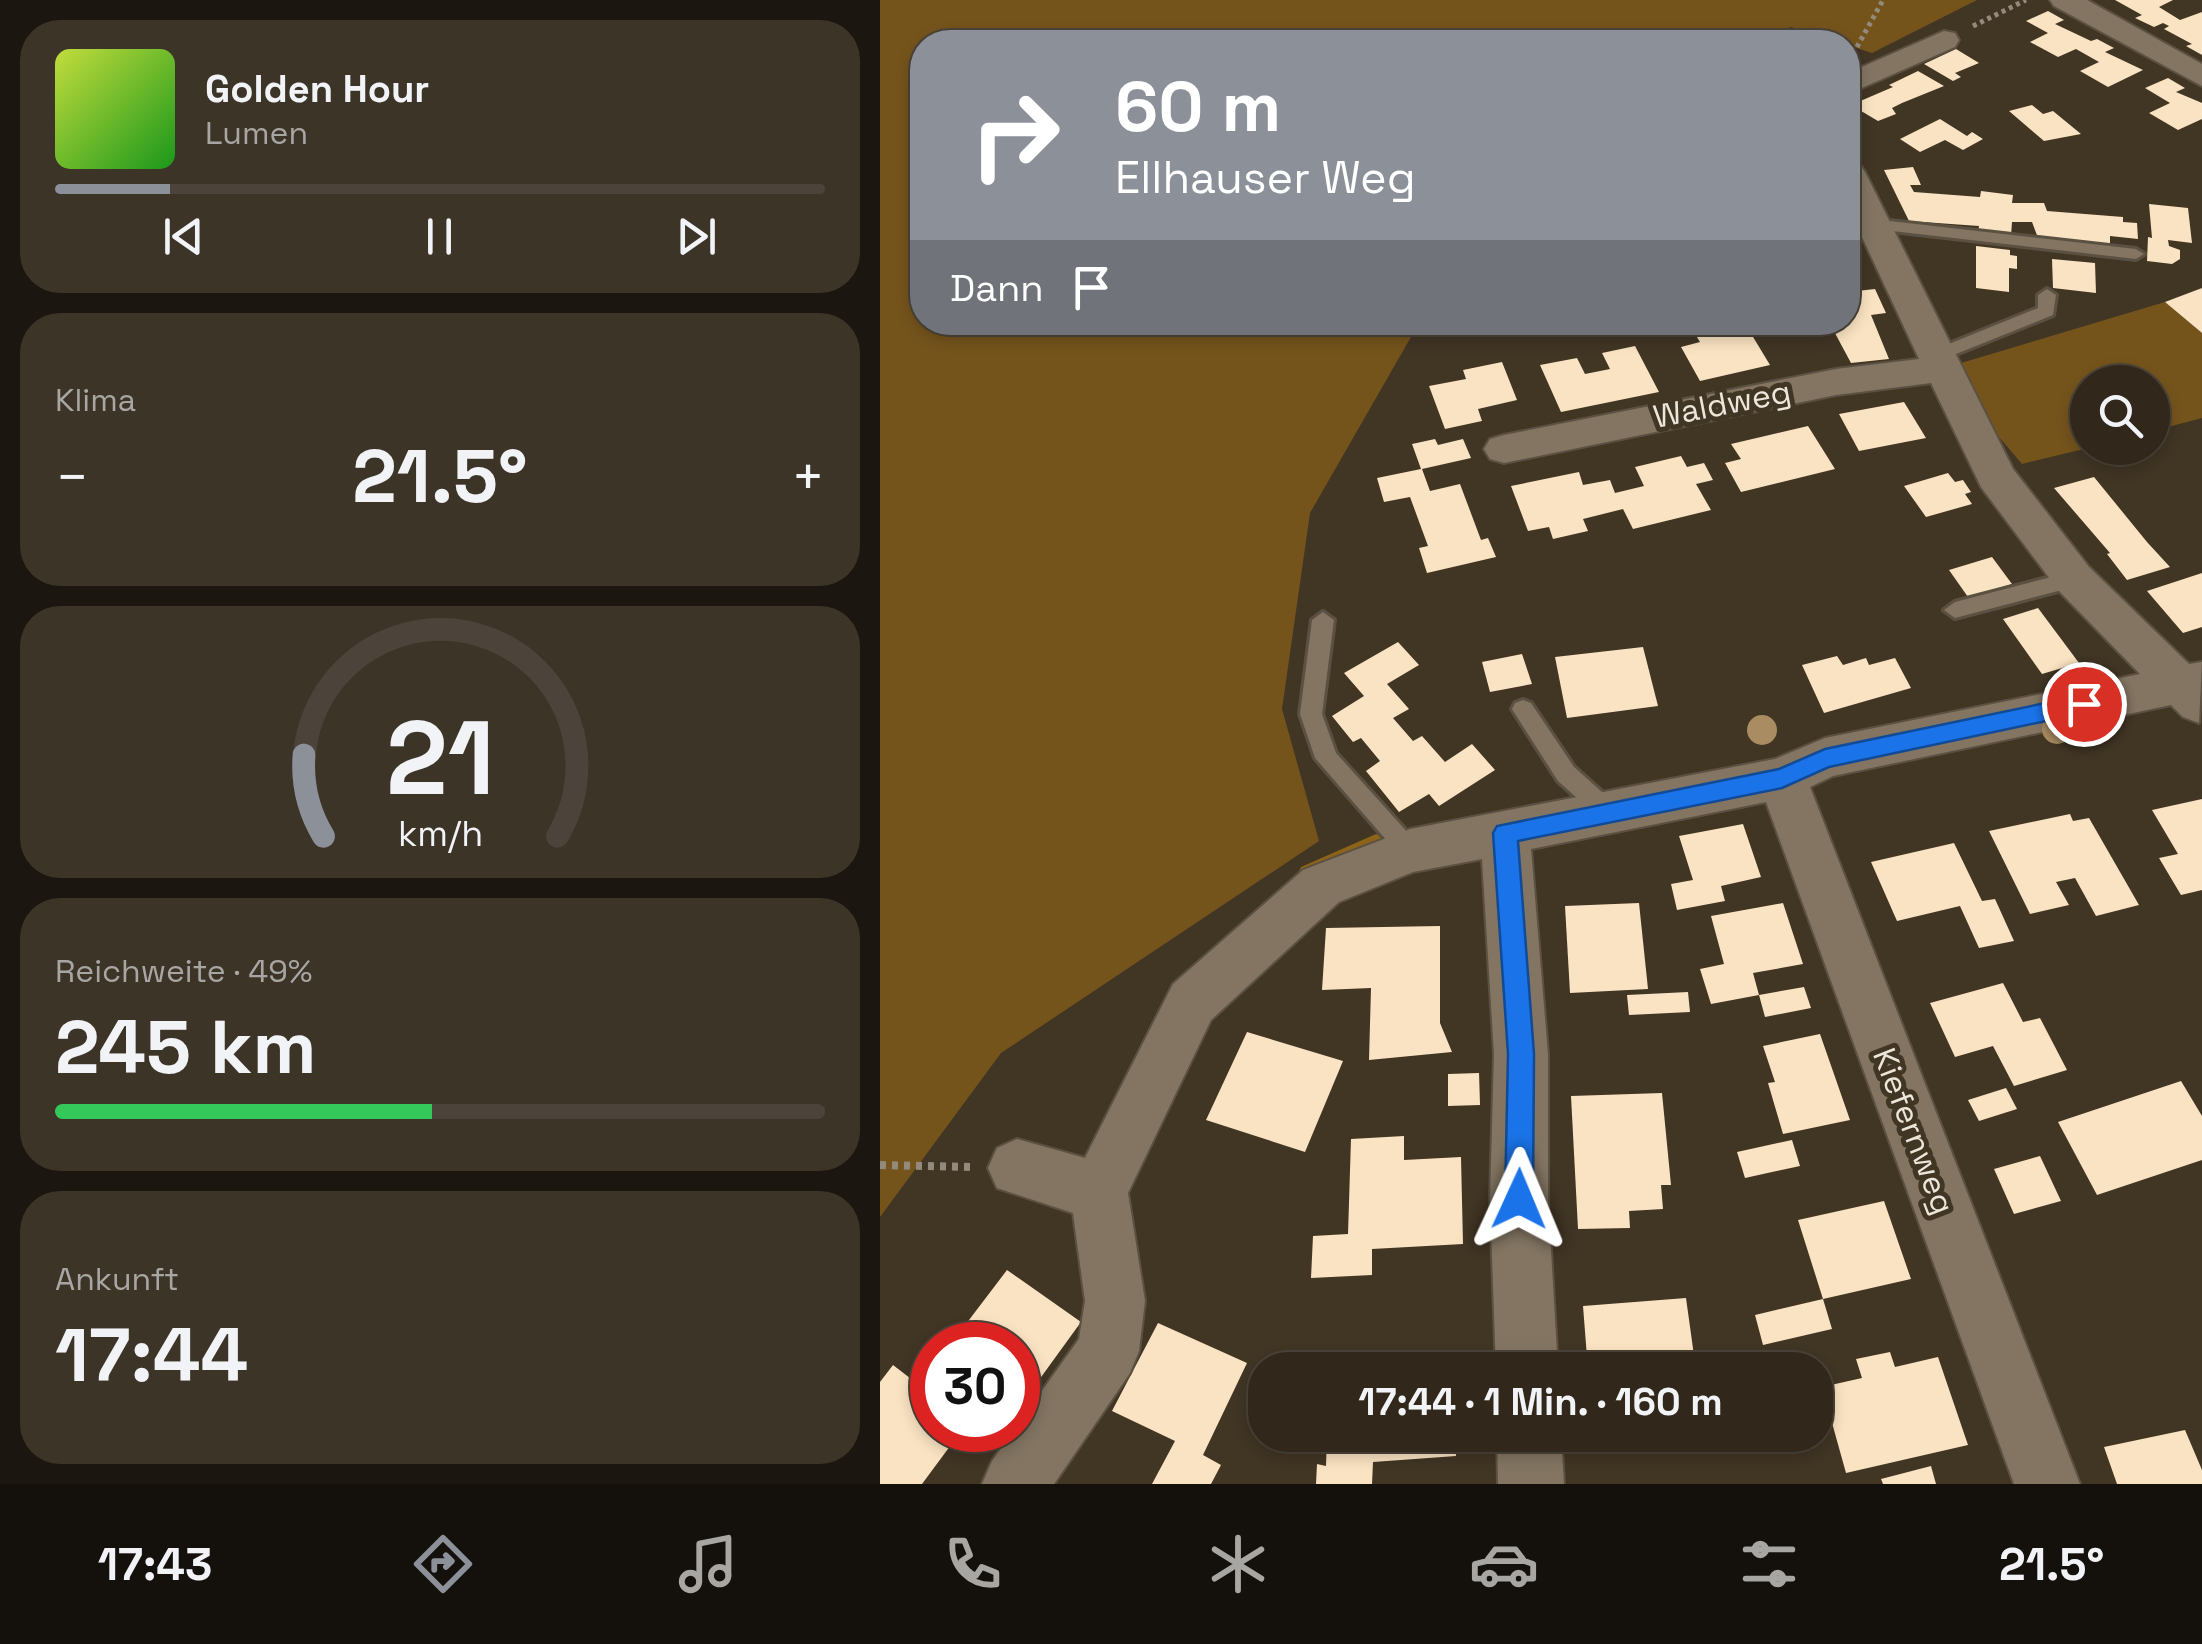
<!DOCTYPE html>
<html lang="de">
<meta charset="utf-8">
<style>
:root{--surface:#31281b;--page:#3d3428;--text:#f1f3f6;--muted:#a8a6a3;--line:#4c443a;--accent:#8c9099}
body{margin:0;font-family:"Space Grotesk",sans-serif;background:var(--page);color:var(--text);height:100vh;display:flex;flex-direction:column;font-size:38px;white-space:nowrap}
*{box-sizing:border-box;margin:0}
p{font-size:32px;color:var(--muted)}
.icon{flex:none;width:55px;height:55px;fill:none;stroke:currentColor;stroke-width:2;stroke-linecap:round;stroke-linejoin:round}
.map{position:relative;flex:1;overflow:hidden}
.drawer{display:flex;flex-direction:column;gap:20px;padding:20px;background:#1b160f;width:880px}
.drawer>*{flex:none}
.guide{position:absolute;left:30px;top:30px;width:950px;height:305px;border-radius:40px;box-shadow:0 5px 15px #0003,0 0 0 2px var(--line);background:#8c9099;color:#fff;overflow:hidden}
.fabs{position:absolute;left:1190px;top:365px;display:grid;gap:20px}
.fabs a{display:grid;place-items:center;width:100px;height:100px;border-radius:50%;background:var(--surface);box-shadow:0 5px 15px #0003,0 0 0 2px var(--line);font-size:50px}
.speed{position:absolute;left:30px;top:1322px;display:flex;gap:20px;font-size:50px;font-weight:700;text-align:center}
.speed>*{display:grid;place-content:center;width:130px;height:130px;border-radius:50%;background:var(--surface);box-shadow:0 5px 15px #0003,0 0 0 2px var(--line);line-height:1}
.speed .limit{border:15px solid #d22;background:#fff;color:#111}
.pin{position:absolute;display:grid;place-items:center;width:85px;height:85px;color:#fff;margin:-42px;border:5px solid #fff;border-radius:50%;box-shadow:0 2px 10px #0007}
.me{position:absolute;width:110px;margin:-55px;rotate:1deg;stroke-linejoin:round;filter:drop-shadow(0 0 8px #0008)}
.turn{display:flex;align-items:center;gap:35px;height:210px;padding:0 40px;font-size:45px}
.turn .icon{width:130px;height:130px;stroke-width:2.5}
.turn b{display:block;font-size:70px;line-height:85px}
.then{display:flex;align-items:center;height:95px;padding:0 40px;background:#0003;gap:20px;font-size:38px}
.big{font-size:75px;font-weight:800;line-height:1.1}
.drawer .card{flex:1;display:flex;flex-direction:column;justify-content:center;gap:15px;min-width:0;padding:0 35px;border-radius:40px;background:var(--page)}
.drawer .dial{align-items:center;gap:0}
.dial svg{height:260px;overflow:visible;fill:none;stroke:var(--line);stroke-width:7;stroke-linecap:round;text-anchor:middle}
.dial text{fill:var(--text);stroke:none}
.song{display:flex;align-items:center;gap:30px}
.cover{width:120px;height:120px;border-radius:15px;background:linear-gradient(135deg,hsl(70 70% 55%),hsl(120 70% 35%))}
.played{height:10px;border-radius:5px;background:linear-gradient(90deg,var(--accent) 15%,var(--line) 15%)}
.keys{display:flex;justify-content:space-around;direction:ltr}
.heat{display:flex;justify-content:space-between;align-items:center;font-size:55px;direction:ltr}
.charge{height:15px;border-radius:8px;background:linear-gradient(90deg,#34c759 49%,var(--line) 0)}
.trip{position:absolute;left:368px;top:1352px;width:585px;height:100px;border-radius:40px;background:var(--surface);box-shadow:0 5px 15px #0003,0 0 0 2px var(--line);font-weight:800;line-height:100px;text-align:center}
.tabs{display:flex;height:160px;justify-content:space-around;align-items:center;background:#14100b;color:var(--muted)}
.tabs .icon{width:70px;height:70px}
.tabs .active{color:var(--accent)}
.tabs b{font-size:45px;color:var(--text)}
main{display:flex;flex:1;min-height:0}
.map>svg:first-child{display:block}
</style>
<main>
<section class="drawer">
<div class="card">
<div class="song"><i class="cover"></i><div><b>Golden Hour</b><p>Lumen</p></div></div>
<div class="played"></div>
<div class="keys"><svg class="icon" aria-label="previous" viewBox="0 0 24 24"><path d="M18 5L8 12l10 7zM5 5v14"/></svg><svg class="icon" aria-label="pause" viewBox="0 0 24 24"><path d="M8 5v14M16 5v14"/></svg><svg class="icon" aria-label="next" viewBox="0 0 24 24"><path d="M6 5l10 7-10 7zM19 5v14"/></svg></div>
</div>
<div class="card"><p>Klima</p>
<div class="heat"><a>−</a><b class="big">21.5°</b><a>+</a></div>
</div>
<div class="card dial"><svg viewBox="0 0 100 80">
<path d="M14 69A42 42 0 1 1 86 69"/>
<path d="M14 69A42 42 0 0 1 8 44" stroke="#8c9099"/>
<text x="50" y="56" font-size="32" font-weight="700">21</text>
<text x="50" y="72" font-size="11">km/h</text>
</svg></div>
<div class="card"><p>Reichweite · 49%</p><b class="big">245 km</b><div class="charge"></div></div>
<div class="card"><p>Ankunft</p><b class="big">17:44</b></div>
</section>
<div class="map">
<svg width="1322" height="1484" viewBox="0 0 1322 1484">
<rect width="100%" height="100%" fill="#413524"/>
<!-- green -->
<g fill="#75541c">
<polygon points="0,0 1097,0 992,53 911,27 868,42 42,42 42,322 539,323 430,513 402,709 439,841 121,1053 0,1217"/>
<polygon points="1285,302 1322,333 1322,418 1273,431 1272,382 1208,382 1208,448 1142,464 1061,369"/>
</g>
<g fill="none" stroke-linecap="round" stroke-linejoin="round">
<!-- stream -->
<polygon fill="#8c6319" fill-rule="evenodd" points="496,834 501,836 503,840 501,844 431,875 426,877 421,875 419,871 421,867"/>
</g>
<!-- building -->
<g fill="#fae3c2">
<polygon points="1235,0 1293,0 1279,7 1300,20 1322,12 1322,55 1306,46 1312,44 1284,29 1289,26 1283,23 1274,27 1255,18 1262,15"/>
<polygon points="1168,11 1184,20 1175,24 1211,41 1217,39 1234,48 1225,52 1263,70 1228,87 1200,71 1219,62 1196,49 1178,57 1150,42 1168,33 1146,21"/>
<polygon points="1076,49 1099,63 1075,73 1081,77 1073,81 1044,64"/>
<polygon points="1038,71 1064,86 1022,103 1012,108 1016,114 998,121 971,105 1013,87 1009,85"/>
<polygon points="1288,78 1305,88 1296,92 1322,103 1322,119 1298,130 1269,113 1290,103 1265,88"/>
<polygon points="1152,105 1163,114 1173,111 1201,134 1164,141 1129,111"/>
<polygon points="1060,119 1087,136 1092,132 1103,139 1083,150 1065,140 1040,152 1020,139"/>
<polygon points="1033,167 1041,185 1030,185 1034,192 1100,197 1101,191 1133,195 1132,203 1164,203 1167,211 1243,217 1243,222 1257,223 1258,239 1230,236 1230,246 1158,238 1152,222 1132,222 1131,236 1098,232 1099,226 1029,221 1004,170"/>
<polygon points="1269,204 1308,208 1312,243 1288,240 1289,246 1300,250 1300,259 1292,264 1267,261 1268,237 1272,238"/>
<polygon points="1096,246 1130,250 1130,255 1137,256 1137,269 1129,268 1129,292 1096,288"/>
<polygon points="1172,259 1215,263 1216,293 1173,288"/>
<polygon points="1322,288 1322,333 1285,302"/>
<polygon points="995,289 1006,313 991,315 1009,359 971,363 949,322 968,322 968,292"/>
<polygon points="844,322 864,322 890,365 820,381 801,347 820,342 812,329"/>
<polygon points="755,346 779,392 681,412 660,365 697,358 705,374 730,369 722,353"/>
<polygon points="622,362 637,400 598,409 602,421 565,429 549,386 586,379 583,370"/>
<polygon points="1024,402 1046,438 979,451 959,414"/>
<polygon points="928,426 955,469 861,492 845,463 861,459 851,444"/>
<polygon points="555,439 558,445 583,439 591,458 542,469 550,491 580,484 601,540 608,538 616,557 547,573 539,548 548,546 530,497 504,502 497,478 541,469 532,444"/>
<polygon points="801,456 807,467 824,463 833,480 816,484 831,510 753,529 743,509 703,519 708,531 673,539 669,527 648,531 631,486 699,472 703,485 730,480 735,493 764,486 755,467"/>
<polygon points="1068,473 1075,482 1083,480 1091,492 1085,494 1092,504 1046,517 1024,486"/>
<polygon points="1214,477 1267,542 1290,567 1247,580 1227,554 1230,553 1174,488"/>
<polygon points="1112,557 1132,584 1088,597 1069,570"/>
<polygon points="1322,573 1322,627 1303,633 1267,591"/>
<polygon points="1158,608 1199,663 1162,674 1123,619"/>
<polygon points="518,642 539,665 507,684 529,709 513,718 533,741 542,736 565,762 592,744 615,770 559,806 549,794 519,812 486,771 500,761 481,738 473,742 452,716 484,696 464,673"/>
<polygon points="763,647 778,706 687,718 675,657"/>
<polygon points="642,654 652,684 610,692 602,662"/>
<polygon points="957,656 963,665 986,658 989,665 1015,658 1031,688 944,713 922,665"/>
<polygon points="1322,799 1322,890 1301,895 1279,858 1298,854 1272,810"/>
<polygon points="1190,814 1193,821 1209,818 1259,905 1216,916 1195,878 1176,882 1189,905 1150,914 1109,831"/>
<polygon points="863,824 881,877 841,886 845,901 797,910 791,884 813,880 799,836"/>
<polygon points="1074,843 1102,901 1115,899 1134,941 1099,948 1080,906 1017,921 991,862"/>
<polygon points="759,903 768,989 690,993 685,906"/>
<polygon points="903,903 923,964 873,973 879,995 924,987 931,1008 885,1017 879,995 831,1004 820,969 844,964 831,916"/>
<polygon points="560,926 560,1023 572,1052 489,1060 491,988 442,990 446,928"/>
<polygon points="1123,983 1143,1022 1160,1018 1187,1070 1134,1086 1113,1046 1075,1057 1050,1003"/>
<polygon points="808,992 810,1012 749,1015 747,995"/>
<polygon points="367,1032 463,1061 425,1152 326,1120"/>
<polygon points="940,1034 970,1120 903,1134 888,1083 895,1082 883,1046"/>
<polygon points="599,1073 600,1105 568,1106 568,1074"/>
<polygon points="1301,1081 1322,1116 1322,1160 1217,1195 1178,1122"/>
<polygon points="1126,1088 1137,1109 1099,1121 1088,1100"/>
<polygon points="782,1093 791,1185 781,1185 783,1209 749,1211 750,1228 698,1229 691,1096"/>
<polygon points="524,1136 524,1160 581,1157 583,1244 492,1249 492,1275 431,1278 433,1236 468,1234 471,1139"/>
<polygon points="912,1140 920,1166 865,1178 857,1152"/>
<polygon points="1160,1156 1181,1201 1134,1214 1114,1169"/>
<polygon points="1004,1201 1031,1279 943,1299 952,1329 883,1345 875,1315 943,1299 918,1220"/>
<polygon points="127,1270 201,1322 143,1402 138,1399 138,1345 70,1345"/>
<polygon points="806,1298 816,1370 708,1370 703,1306"/>
<polygon points="278,1323 367,1363 323,1455 341,1465 331,1484 272,1484 295,1441 232,1411"/>
<polygon points="1010,1352 1015,1367 1058,1357 1088,1445 966,1473 942,1387 982,1378 976,1359"/>
<polygon points="525,1356 525,1370 448,1370 448,1362"/>
<polygon points="13,1365 52,1395 52,1430 82,1430 42,1484 0,1484 0,1382"/>
<polygon points="1305,1430 1322,1470 1322,1484 1237,1484 1224,1447"/>
<polygon points="447,1435 575,1435 576,1456 493,1462 492,1484 436,1484 437,1464 446,1466"/>
<polygon points="1051,1466 1056,1484 1003,1484 1001,1479"/>
</g>
<g fill="none" stroke-linecap="round" stroke-linejoin="round">
<!-- service casing -->
<g stroke="#5b5142" stroke-width="6">
<g id="service">
<polygon points="992,219 1256,249 1264,254 1256,259 986,228 986,220"/>
<polygon points="1167,289 1176,295 1173,315 1061,360 1049,360 1046,356 1049,352 1158,308 1158,295"/>
<polygon points="1194,571 1201,573 1204,579 1201,585 1075,618 1064,610 1075,602"/>
<polygon points="443,612 454,620 442,714 456,753 538,844 542,851 538,858 530,861 522,858 435,758 420,714 432,620"/>
<polygon points="643,700 651,703 694,767 722,792 733,814 729,821 721,824 713,821 706,806 678,781 632,709 635,703"/>
</g>
</g>
<!-- minor casing -->
<g stroke="#5b5142" stroke-width="4">
<g id="minor">
<polygon points="1170,0 1207,0 1322,64 1322,86 1174,6"/>
<polygon points="1064,31 1075,33 1079,40 1075,47 968,94 968,73"/>
<polygon points="968,162 980,165 985,172 1133,469 1209,567 1309,664 1322,662 1319,723 1303,717 1291,705 953,776 930,787 1200,1484 1134,1484 886,802 651,849 668,1054 668,1199 678,1370 616,1370 610,1199 614,1054 602,859 533,872 459,902 331,1020 248,1193 265,1301 259,1351 250,1373 174,1484 102,1484 112,1461 199,1339 205,1301 193,1213 117,1188 108,1168 117,1148 137,1139 205,1158 293,984 423,870 530,829 895,759 945,738 1260,674 1179,591 1101,487 1051,383 956,395 624,463 610,459 604,449 610,439 624,435 956,369 1039,359 968,207"/>
<polygon points="617,1435 681,1435 684,1484 618,1484"/>
</g>
</g>
<!-- path-far1 -->
<g stroke="#938a7c" stroke-width="5" stroke-dasharray="4 4" stroke-linecap="butt">
<polyline points="1093,26 1146,0"/>
<polyline points="977,47 1003,0"/>
</g>
<!-- path -->
<polyline stroke="#938a7c" stroke-width="8" stroke-dasharray="6 6" stroke-linecap="butt" points="0,1165 91,1167"/>
<!-- service -->
<use href="#service" fill="#837562" fill-rule="evenodd"/>
<!-- minor -->
<use href="#minor" fill="#837562" fill-rule="evenodd"/>
</g>
<!-- trees -->
<g fill="#a98c62">
<circle cx="1177" cy="729" r="15"/>
<circle cx="882" cy="730" r="15"/>
</g>
<!-- route -->
<polygon fill="#1a73e8" stroke="#114b97" stroke-width="2.5" points="1204,695 1215,704 1204,713 949,767 902,788 638,841 654,1054 653,1199 649,1209 639,1213 629,1209 625,1199 628,1054 613,833 617,826 899,769 945,749"/>
<g text-anchor="middle" stroke-width="10" stroke-linejoin="round" paint-order="stroke">
<!-- street labels -->
<g font-size="32" fill="#ede6db" stroke="#413524">
<text transform="translate(842 404) rotate(-11)" y="11">Waldweg</text>
<text transform="translate(1034 1131) rotate(69)" y="11">Kiefernweg</text>
</g>
</g>
</svg>
<div class="fabs">
<a><svg class="icon" aria-label="search" viewBox="0 0 24 24"><circle cx="10" cy="10" r="6"/><path d="M15 15l6 6"/></svg></a>
</div>
<div class="speed"><div class="limit">30</div></div>
<div class="pin" style="left:1204px;top:704px;background:#d93025"><svg class="icon" aria-label="arrive" viewBox="0 0 24 24"><path d="M6 21V4h12l-3 4 3 4H6"/></svg></div>
<svg class="me" style="left:639px;top:1199px" viewBox="-20 -20 40 40"><path d="M0-17L14 15 0 8-14 15z" fill="#1a73e8" stroke="#fff" stroke-width="4"/></svg>
<div class="trip">17:44 · 1 Min. · 160 m</div>
<div class="guide">
<div class="turn"><svg class="icon" aria-label="right" viewBox="0 0 24 24"><path d="M7 20v-9h11M14 6l5 5-5 5"/></svg><div><b>60 m</b>Ellhauser Weg</div></div>
<div class="then">Dann<svg class="icon" aria-label="arrive" viewBox="0 0 24 24"><path d="M6 21V4h12l-3 4 3 4H6"/></svg></div>
</div>
</div>
</main>
<nav class="tabs">
<b>17:43</b>
<svg class="icon active" aria-label="directions" viewBox="0 0 24 24"><path d="M12 3l9 9-9 9-9-9zM9 14v-3h6M13 9l2 2-2 2"/></svg>
<svg class="icon" aria-label="music" viewBox="0 0 24 24"><path d="M9 18V5l10-2v13"/><circle cx="6" cy="18" r="3"/><circle cx="16" cy="16" r="3"/></svg>
<svg class="icon" aria-label="phone" viewBox="0 0 24 24"><path d="M5 4h4l2 5-3 2q2 4 5 5l2-3 5 2v4C11 20 4 13 5 4z"/></svg>
<svg class="icon" aria-label="climate" viewBox="0 0 24 24"><path d="M12 3v18M4 7l16 10M4 17L20 7"/></svg>
<svg class="icon" aria-label="car" viewBox="0 0 24 24"><path d="M5 17H2v-5l4-1 3-4h7l3 4 3 1v5h-3M9 17h6M6 11h13"/><circle cx="7" cy="17" r="2"/><circle cx="17" cy="17" r="2"/></svg>
<svg class="icon" aria-label="filters" viewBox="0 0 24 24"><path d="M4 7h16M4 17h16"/><circle cx="9" cy="7" r="2"/><circle cx="15" cy="17" r="2"/></svg>
<b>21.5°</b>
</nav>
